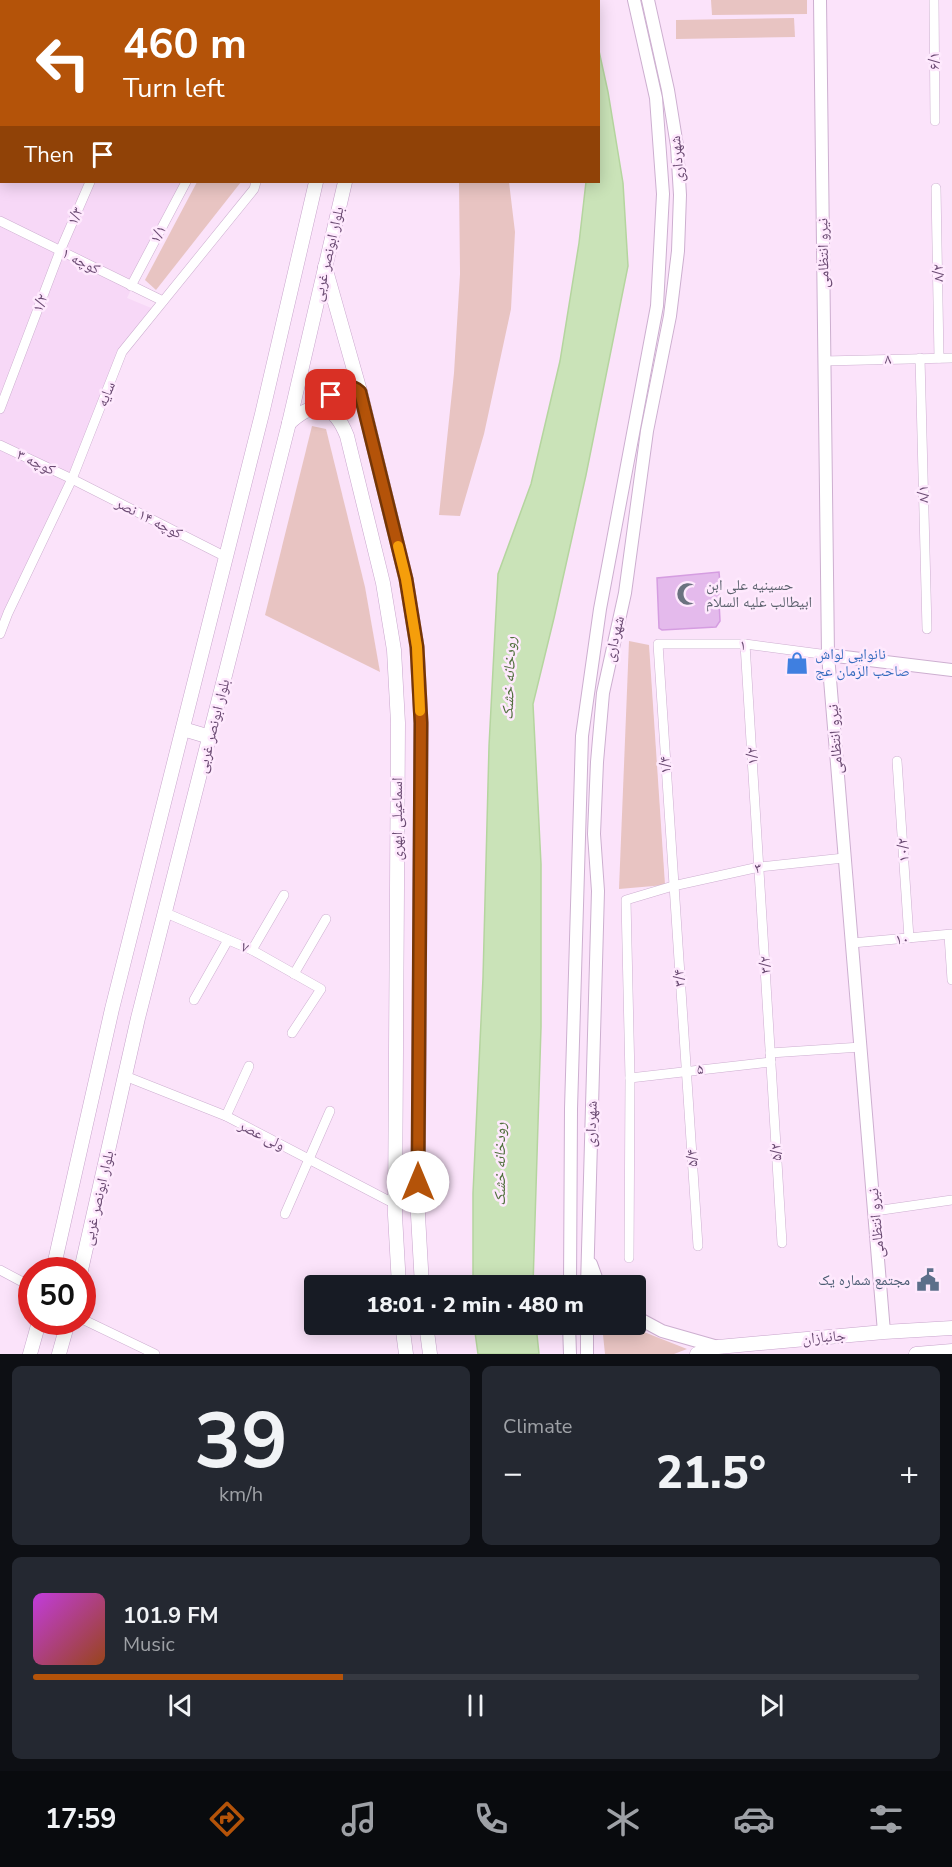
<!DOCTYPE html>
<meta charset="utf-8">
<style>
:root{--surface:#171b24;--page:#242831;--text:#f1f3f6;--muted:#9ea1a6;--line:#363941;--accent:#b45309}
body{margin:0;font-family:"Nunito Sans","Noto Naskh Arabic",sans-serif;background:var(--page);color:var(--text);height:100vh;display:flex;flex-direction:column;font-size:22px;white-space:nowrap}
*{box-sizing:border-box;margin:0}
p{font-size:20px;color:var(--muted)}
.icon{flex:none;width:33px;height:33px;fill:none;stroke:currentColor;stroke-width:2;stroke-linecap:round;stroke-linejoin:round}
.map{position:relative;height:1354px;overflow:hidden}
.drawer{display:flex;flex-direction:column;gap:12px;padding:12px;background:#0d0f14;flex:1}
.drawer>*{flex:none}
.hud{position:absolute;left:0px;top:0px;width:600px;height:183px;box-shadow:0 3px 15px #0003;background:#b45309;color:#fff;overflow:hidden}
.speed{position:absolute;left:18px;top:1257px;display:flex;gap:12px;font-size:30px;font-weight:700;text-align:center}
.speed>*{display:grid;place-content:center;width:78px;height:78px;border-radius:50%;background:var(--surface);box-shadow:0 3px 15px #0003;line-height:1}
.speed .limit{border:9px solid #d22;background:#fff;color:#111}
.pin{position:absolute;display:grid;place-items:center;width:51px;height:51px;color:#fff;margin:-26px;border-radius:12px;box-shadow:0 3px 9px #0006}
.me{position:absolute;width:66px;margin:-33px;rotate:0deg;stroke-linejoin:round;filter:drop-shadow(0 0 4px #0008)}
.turn{display:flex;align-items:center;gap:21px;height:126px;padding:0 24px;font-size:27px}
.turn .icon{width:78px;height:78px;stroke-width:2.5}
.turn b{display:block;font-size:42px;line-height:51px}
.then{display:flex;align-items:center;height:57px;padding:0 24px;background:#0003;gap:12px;font-size:22px}
.big{font-size:45px;font-weight:800;line-height:1.1}
.drawer .tile{flex:1;display:flex;flex-direction:column;justify-content:center;gap:9px;min-width:0;padding:0 21px;border-radius:9px;background:var(--page)}
.drawer .dial{align-items:center;gap:0}
.dial b{font-size:78px;line-height:1}
.song{display:flex;align-items:center;gap:18px}
.cover{width:72px;height:72px;border-radius:9px;background:linear-gradient(135deg,hsl(290 70% 55%),hsl(20 70% 35%))}
.played{height:6px;border-radius:3px;background:linear-gradient(90deg,var(--accent) 35%,var(--line) 35%)}
.keys{display:flex;justify-content:space-around;direction:ltr}
.heat{display:flex;justify-content:space-between;align-items:center;font-size:33px;direction:ltr}
.drawer .tiles{flex:1;display:grid;gap:12px;grid-template-columns:1fr 1fr}
.tile:last-child{grid-column:span 2}
.trip{position:absolute;left:304px;top:1275px;width:342px;height:60px;border-radius:6px;background:var(--surface);box-shadow:0 3px 15px #0003;font-weight:800;line-height:60px;text-align:center}
.dock{display:flex;height:96px;justify-content:space-around;align-items:center;background:#090b0e;color:var(--muted)}
.dock .icon{width:42px;height:42px}
.dock .active{color:var(--accent)}
.dock b{font-size:27px;color:var(--text)}
.map>svg:first-child{display:block}
</style>
<div class="map">
<svg width="952" height="1354" viewBox="0 0 952 1354">
<rect width="100%" height="100%" fill="#fbe3fa"/>
<!-- residential -->
<g fill="#f7d8f7">
<polygon points="56,0 228,0 228,1 56,2"/>
<polygon points="0,125 1,125 2,182 183,182 127,298 156,310 117,364 0,630"/>
</g>
<!-- green -->
<g fill="#e8c4c2">
<polygon points="0,0 38,0 39,1 2,2 2,96 0,96"/>
<polygon points="711,0 807,0 807,14 712,15"/>
<polygon points="794,18 795,37 676,39 676,20"/>
<polygon points="197,182 241,182 156,290 145,280"/>
<polygon points="459,182 509,182 515,232 511,309 484,434 460,516 439,515 454,373 460,274"/>
<polygon points="312,426 326,429 365,587 380,672 265,615"/>
<polygon points="629,641 649,645 665,885 619,889"/>
<polygon points="602,1325 633,1325 644,1332 687,1349 674,1354 605,1354"/>
</g>
<!-- water -->
<g fill="#cae3b8" stroke="#b5d59f" stroke-width="1.5">
<polygon points="599,51 608,92 623,183 628,266 586,475 554,618 533,704 541,864 541,1027 533,1285 473,1285 473,1193 483,978 489,746 498,574 531,484 560,361 579,243 586,182 598,182"/>
<polygon points="474,1325 536,1325 539,1354 478,1354"/>
</g>
<!-- building -->
<g fill="#e4baec" stroke="#d59de1" stroke-width="1.5">
<polygon points="719,572 720,583 718,582 720,621 716,627 662,630 659,628 657,578"/>
<polygon points="789,657 804,659 805,669 791,668"/>
</g>
<g fill="none" stroke-linecap="round" stroke-linejoin="round">
<!-- minor casing -->
<g stroke="#cdafd0" stroke-width="10">
<g id="minor">
<polyline points="45,0 46,2"/>
<polyline points="140,0 140,2"/>
<polyline points="234,0 234,2"/>
<polyline points="934,0 935,121"/>
<polyline points="0,177 2,174"/>
<polyline points="936,188 939,358"/>
<polyline points="0,221 163,301"/>
<polyline points="131,286 186,182"/>
<polyline points="920,358 927,629"/>
<polyline points="824,361 952,358"/>
<polyline points="0,409 60,251 90,182"/>
<polyline points="0,445 72,479 226,557"/>
<polyline points="0,634 8,613 72,479 122,352 254,189 256,182"/>
<polyline points="745,644 782,1243"/>
<polyline points="897,761 909,938"/>
<polyline points="166,913 252,950 321,989 292,1033"/>
<polyline points="949,935 952,980"/>
<polyline points="852,943 952,934"/>
<polyline points="252,950 284,895"/>
<polyline points="294,974 326,919"/>
<polyline points="194,1000 228,940"/>
<polyline points="770,1053 861,1047"/>
<polyline points="125,1076 226,1116 395,1204"/>
<polyline points="630,1078 771,1062"/>
<polyline points="226,1116 249,1066"/>
<polyline points="875,1211 952,1200"/>
<polyline points="285,1214 330,1111"/>
<polyline points="698,1246 658,644 745,644 828,655"/>
<polyline points="629,1258 630,1078 626,900 673,886 759,867 844,858"/>
<polyline points="0,1270 32,1287"/>
<polyline points="82,1319 155,1354"/>
</g>
</g>
<!-- tertiary casing -->
<g stroke="#cdafd0" stroke-width="14">
<g id="tertiary">
<polyline points="820,0 828,655 884,1332"/>
<polyline points="828,655 952,670"/>
<polyline points="591,1264 599,1286"/>
<polyline points="570,1286 571,1109 582,736 600,609 657,306 663,194 656,98 634,0"/>
<polyline points="587,1286 598,891 594,834 597,762 603,693 625,593 647,431 670,316 678,251 680,195 677,146 668,90 648,0"/>
<polyline points="636,1317 662,1331 718,1347"/>
<polyline points="569,1324 570,1354"/>
<polyline points="587,1354 587,1324"/>
</g>
</g>
<!-- secondary casing -->
<g stroke="#c8a5cc" stroke-width="15">
<g id="secondary">
<polyline points="331,0 331,2"/>
<polyline points="358,0 358,2"/>
<polyline points="325,267 360,391 406,579 417,647 421,723 418,1215 422,1286"/>
<path d="M332,412C324,390 342,377 360,391"/>
<path d="M289,423C315,399 334,403 347,436L383,583L394,650L398,723L395,1215L399,1286"/>
<polyline points="183,729 210,737"/>
<polyline points="53,1270 112,1009 262,414 316,182"/>
<polyline points="81,1270 138,1018 289,423 345,182"/>
<polyline points="402,1324 406,1354"/>
<polyline points="426,1324 430,1354"/>
<polyline points="30,1354 39,1322"/>
<polyline points="59,1354 68,1322"/>
<polyline points="697,1354 718,1347 884,1332 952,1328"/>
<polyline points="916,1354 952,1351"/>
</g>
</g>
<!-- minor -->
<use href="#minor" stroke="#fff" stroke-width="9"/>
<!-- tertiary -->
<use href="#tertiary" stroke="#fff" stroke-width="12"/>
<!-- secondary -->
<use href="#secondary" stroke="#fff" stroke-width="14"/>
</g>
<g fill="none" stroke-linecap="round" stroke-linejoin="round">
<!-- route casing -->
<g stroke="#753606" stroke-width="15">
<path id="route" d="M331,395C339,383 349,383 360,392L406,579L417,647L421,723L418,1182"/>
</g>
<!-- route -->
<use href="#route" stroke="#b45309" stroke-width="10"/>
<!-- slow -->
<polyline stroke="#f59e0b" stroke-width="10" points="398,546 406,579 417,647 420,711"/>
</g>
<!-- icons -->
<defs>
<g id="mosque-bare" transform="scale(1.8)"><path d="M3.5-4.9A6 6 0 1 0 3.5 4.9A5 5 0 1 1 3.5-4.9Z" fill="#6b7280" stroke="#fee9fd" stroke-width="2.5" paint-order="stroke"/></g>
<g id="shop-bare" transform="scale(1.8)"><path d="M-5-2.5h2.3a2.7 3.5 0 0 1 5.4 0H5L5.5 6h-11ZM-1.5-2.5h3a1.5 2.3 0 0 0-3 0Z" fill="#3f7fe0" stroke="#fee9fd" stroke-width="2.5" paint-order="stroke"/></g>
<g id="civic-bare" transform="scale(1.8)"><path d="M-.6-6.5H3V-4.5H.6V-3L4-1V1h2V6H-6V1h2V-1L-.6-3ZM-1.2 2.5V6h2.4V2.5Z" fill="#5c6f8a" stroke="#fee9fd" stroke-width="2.5" paint-order="stroke"/></g>
</defs>
<g fill-rule="evenodd">
<use href="#mosque-bare" x="688" y="594"/>
<use href="#shop-bare" x="797" y="663"/>
<use href="#civic-bare" x="928" y="1280"/>
</g>
<g text-anchor="middle" stroke-width="5" stroke-linejoin="round" paint-order="stroke">
<!-- street labels -->
<g font-size="15" fill="#6a4a72" stroke="#fee9fd">
<text transform="translate(934 61) rotate(-91)" y="5">۶/۱</text>
<text transform="translate(677 159) rotate(-95)" y="5">شهرداری</text>
<text transform="translate(75 216) rotate(-67)" y="5">۱/۳</text>
<text transform="translate(158 234) rotate(-62)" y="5">۱/۱</text>
<text transform="translate(823 253) rotate(-91)" y="5">نیرو انتظامی</text>
<text transform="translate(328 254) rotate(-77)" y="5">بلوار ابونصر غربی</text>
<text transform="translate(81 261) rotate(27)" y="5">کوچه ۱</text>
<text transform="translate(938 273) rotate(-91)" y="5">۸/۲</text>
<text transform="translate(40 303) rotate(-69)" y="5">۱/۲</text>
<text transform="translate(888 359) rotate(-1)" y="5">۸</text>
<text transform="translate(106 394) rotate(-68)" y="5">سایه</text>
<text transform="translate(36 462) rotate(25)" y="5">کوچه ۳</text>
<text transform="translate(923 494) rotate(-91)" y="5">۸/۱</text>
<text transform="translate(149 518) rotate(27)" y="5">کوچه ۱۴ نصر</text>
<text transform="translate(614 639) rotate(-77)" y="5">شهرداری</text>
<text transform="translate(743 645) rotate(3)" y="5">۱</text>
<text transform="translate(213 726) rotate(-76)" y="5">بلوار ابونصر غربی</text>
<text transform="translate(835 739) rotate(-94)" y="5">نیرو انتظامی</text>
<text transform="translate(752 756) rotate(-93)" y="5">۱/۲</text>
<text transform="translate(665 765) rotate(-94)" y="5">۱/۴</text>
<text transform="translate(397 819) rotate(-90)" y="5">اسماعیلی ابهری</text>
<text transform="translate(903 850) rotate(-94)" y="5">۱۰/۲</text>
<text transform="translate(758 868) rotate(-9)" y="5">۳</text>
<text transform="translate(902 939) rotate(-5)" y="5">۱۰</text>
<text transform="translate(245 947) rotate(24)" y="5">۷</text>
<text transform="translate(765 965) rotate(-93)" y="5">۳/۲</text>
<text transform="translate(679 978) rotate(-94)" y="5">۳/۴</text>
<text transform="translate(700 1069) rotate(-6)" y="5">۵</text>
<text transform="translate(591 1124) rotate(-88)" y="5">شهرداری</text>
<text transform="translate(262 1135) rotate(27)" y="5">ولی عصر</text>
<text transform="translate(776 1152) rotate(-94)" y="5">۵/۲</text>
<text transform="translate(692 1158) rotate(-94)" y="5">۵/۴</text>
<text transform="translate(98 1198) rotate(-77)" y="5">بلوار ابونصر غربی</text>
<text transform="translate(876 1223) rotate(-95)" y="5">نیرو انتظامی</text>
<text transform="translate(824 1337) rotate(-5)" y="5">جانبازان</text>
</g>
<!-- worship labels -->
<g font-size="15" fill="#5b616d" stroke="#fee9fd" text-anchor="start">
<text x="706" y="590">حسینیه علی ابن<tspan x="706" dy="17">ابیطالب علیه السلام</tspan></text>
</g>
<!-- shop labels -->
<g font-size="15" fill="#366cbe" stroke="#fee9fd" text-anchor="start">
<text x="815" y="659">نانوایی لواش<tspan x="815" dy="17">صاحب الزمان عج</tspan></text>
</g>
<!-- service labels -->
<g font-size="15" fill="#4e5e75" stroke="#fee9fd" text-anchor="end">
<text x="910" y="1285">مجتمع شماره یک</text>
</g>
<!-- water labels -->
<g font-size="16" font-style="italic" fill="#50703c" stroke="#fee9fd">
<text transform="translate(508 678) rotate(-88)" y="6">رودخانه خشک</text>
<text transform="translate(499 1164) rotate(-90)" y="6">رودخانه خشک</text>
</g>
</g>
</svg>
<div class="speed"><div class="limit">50</div></div>
<div class="pin" style="left:331px;top:395px;background:#d93025"><svg class="icon" aria-label="arrive" viewBox="0 0 24 24"><path d="M6 21V4h12l-3 4 3 4H6"/></svg></div>
<svg class="me" style="left:418px;top:1182px" viewBox="-20 -20 40 40"><circle r="19" fill="#fff"/><path d="M0-13L10 11 0 6-10 11z" fill="#b45309"/></svg>
<div class="trip">18:01 · 2 min · 480 m</div>
<div class="hud">
<div class="turn"><svg class="icon" aria-label="left" viewBox="0 0 24 24"><path d="M17 20v-9H6M10 6l-5 5 5 5"/></svg><div><b>460 m</b>Turn left</div></div>
<div class="then">Then<svg class="icon" aria-label="arrive" viewBox="0 0 24 24"><path d="M6 21V4h12l-3 4 3 4H6"/></svg></div>
</div>
</div>
<section class="drawer">
<div class="tiles">
<div class="tile dial"><b>39</b><p>km/h</p></div>
<div class="tile"><p>Climate</p>
<div class="heat"><a>−</a><b class="big">21.5°</b><a>+</a></div>
</div>
<div class="tile">
<div class="song"><i class="cover"></i><div><b>101.9 FM</b><p>Music</p></div></div>
<div class="played"></div>
<div class="keys"><svg class="icon" aria-label="previous" viewBox="0 0 24 24"><path d="M18 5L8 12l10 7zM5 5v14"/></svg><svg class="icon" aria-label="pause" viewBox="0 0 24 24"><path d="M8 5v14M16 5v14"/></svg><svg class="icon" aria-label="next" viewBox="0 0 24 24"><path d="M6 5l10 7-10 7zM19 5v14"/></svg></div>
</div>
</div>
</section>
<nav class="dock">
<b>17:59</b>
<svg class="icon active" aria-label="directions" viewBox="0 0 24 24"><path d="M12 3l9 9-9 9-9-9zM9 14v-3h6M13 9l2 2-2 2"/></svg>
<svg class="icon" aria-label="music" viewBox="0 0 24 24"><path d="M9 18V5l10-2v13"/><circle cx="6" cy="18" r="3"/><circle cx="16" cy="16" r="3"/></svg>
<svg class="icon" aria-label="phone" viewBox="0 0 24 24"><path d="M5 4h4l2 5-3 2q2 4 5 5l2-3 5 2v4C11 20 4 13 5 4z"/></svg>
<svg class="icon" aria-label="climate" viewBox="0 0 24 24"><path d="M12 3v18M4 7l16 10M4 17L20 7"/></svg>
<svg class="icon" aria-label="car" viewBox="0 0 24 24"><path d="M5 17H2v-5l4-1 3-4h7l3 4 3 1v5h-3M9 17h6M6 11h13"/><circle cx="7" cy="17" r="2"/><circle cx="17" cy="17" r="2"/></svg>
<svg class="icon" aria-label="filters" viewBox="0 0 24 24"><path d="M4 7h16M4 17h16"/><circle cx="9" cy="7" r="2"/><circle cx="15" cy="17" r="2"/></svg>
</nav>
